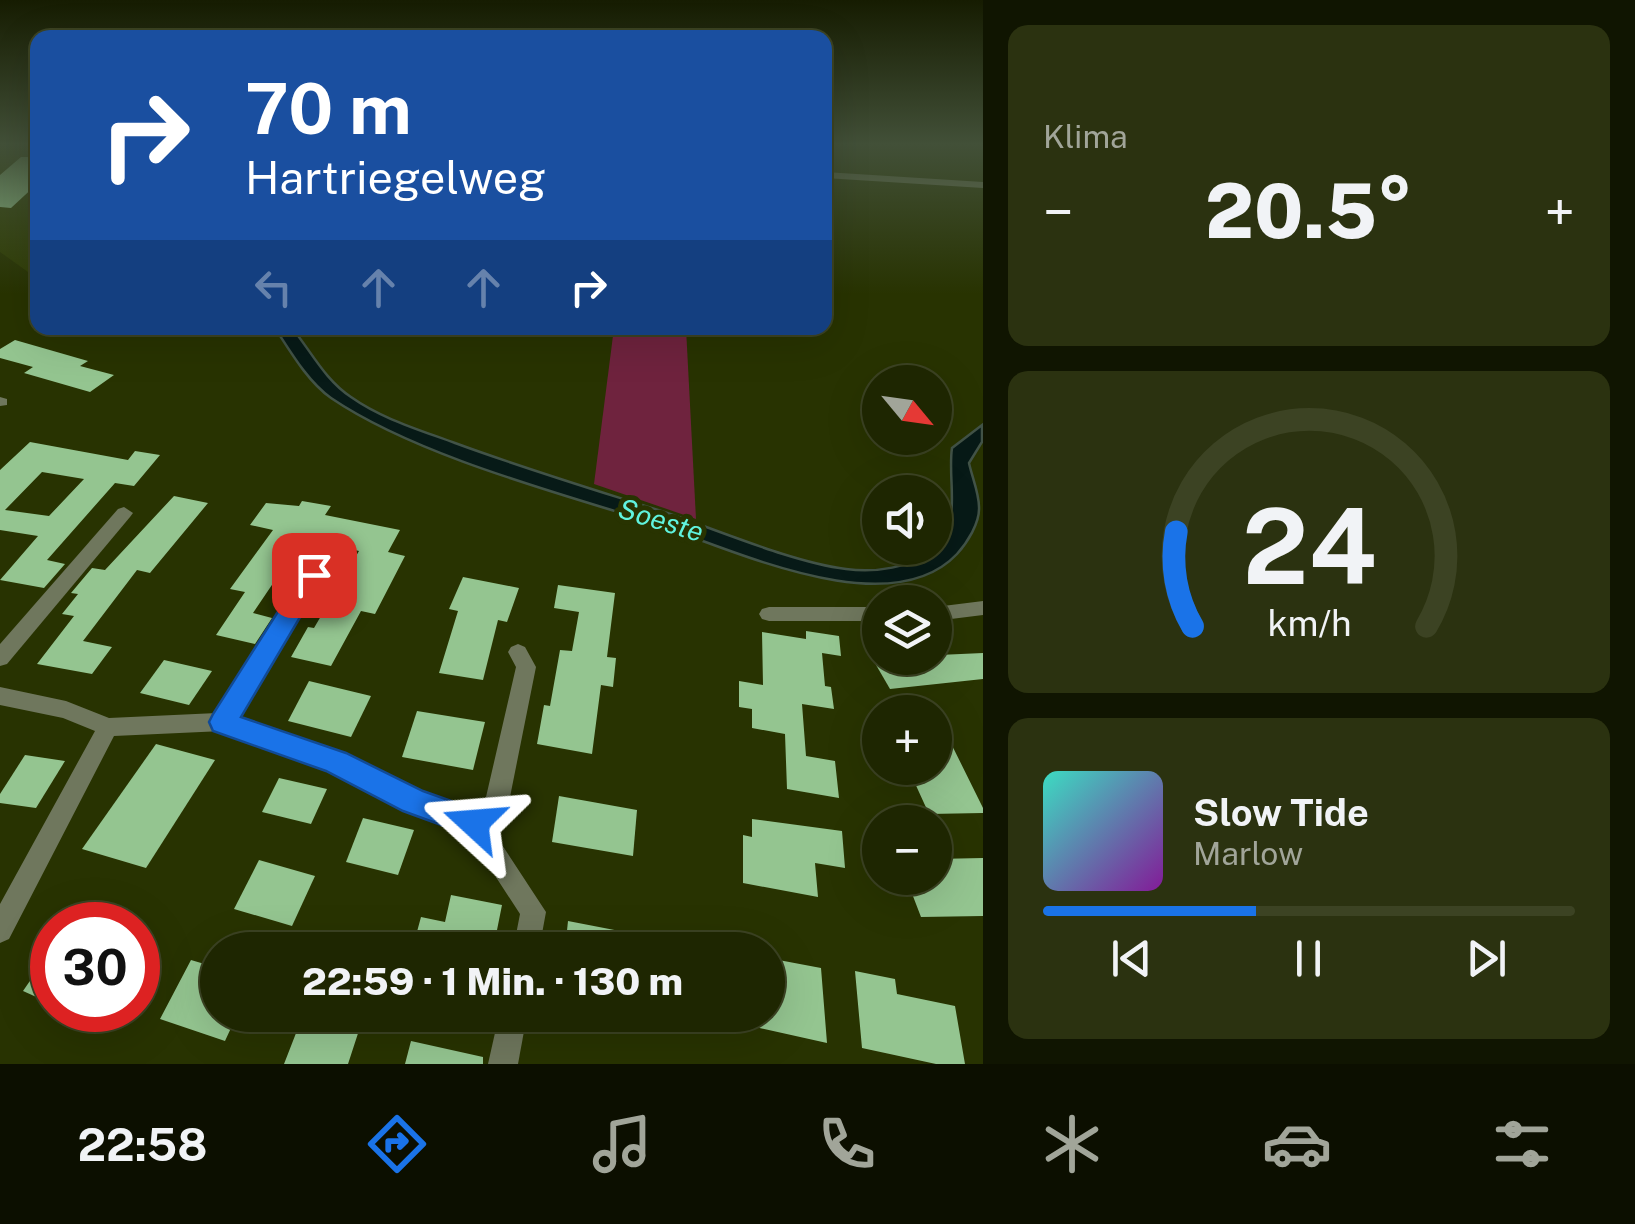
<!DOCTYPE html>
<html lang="de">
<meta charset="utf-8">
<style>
:root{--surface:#1e2601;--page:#2b3210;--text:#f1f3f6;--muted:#a1a599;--line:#3c4323;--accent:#1a73e8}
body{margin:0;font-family:"Public Sans",sans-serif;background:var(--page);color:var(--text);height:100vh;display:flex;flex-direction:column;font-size:38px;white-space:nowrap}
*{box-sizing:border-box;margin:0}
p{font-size:32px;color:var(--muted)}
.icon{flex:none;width:55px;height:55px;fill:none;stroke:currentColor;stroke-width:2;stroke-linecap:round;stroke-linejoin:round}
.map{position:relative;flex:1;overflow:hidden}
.side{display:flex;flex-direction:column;gap:25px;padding:25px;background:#101501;width:652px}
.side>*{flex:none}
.guide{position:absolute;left:30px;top:30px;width:802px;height:305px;border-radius:20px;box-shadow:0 10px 40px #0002,0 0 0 2px var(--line);background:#1a4fa0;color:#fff;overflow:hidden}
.needle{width:65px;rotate:119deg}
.controls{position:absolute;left:862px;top:365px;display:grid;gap:20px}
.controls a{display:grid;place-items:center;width:90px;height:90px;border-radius:50%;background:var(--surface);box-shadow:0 10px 40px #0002,0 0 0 2px var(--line);font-size:50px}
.speed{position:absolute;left:30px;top:902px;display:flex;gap:20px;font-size:50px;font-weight:700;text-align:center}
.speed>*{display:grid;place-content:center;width:130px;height:130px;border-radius:50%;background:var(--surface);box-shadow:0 10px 40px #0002,0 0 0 2px var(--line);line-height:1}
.speed .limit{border:15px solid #d22;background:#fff;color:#111}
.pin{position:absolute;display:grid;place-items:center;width:85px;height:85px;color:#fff;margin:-42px;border-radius:20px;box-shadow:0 5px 15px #0006}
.me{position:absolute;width:110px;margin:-55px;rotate:289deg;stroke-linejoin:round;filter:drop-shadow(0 0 8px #0008)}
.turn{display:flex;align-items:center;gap:35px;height:210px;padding:0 50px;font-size:45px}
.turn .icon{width:130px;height:130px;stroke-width:2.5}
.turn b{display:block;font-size:70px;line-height:85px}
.lanes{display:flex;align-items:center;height:95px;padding:0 50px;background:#0003;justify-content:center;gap:50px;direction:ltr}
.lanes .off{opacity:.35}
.big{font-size:75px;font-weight:800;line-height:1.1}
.side .tile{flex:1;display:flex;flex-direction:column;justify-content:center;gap:15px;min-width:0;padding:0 35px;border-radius:20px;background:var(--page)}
.side .dial{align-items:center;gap:0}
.dial svg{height:260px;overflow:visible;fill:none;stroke:var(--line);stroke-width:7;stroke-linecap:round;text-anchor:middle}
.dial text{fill:var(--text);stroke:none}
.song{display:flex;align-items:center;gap:30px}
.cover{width:120px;height:120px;border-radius:15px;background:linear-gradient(135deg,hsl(170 70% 55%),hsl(290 70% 35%))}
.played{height:10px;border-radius:5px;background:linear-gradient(90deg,var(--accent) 40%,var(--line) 40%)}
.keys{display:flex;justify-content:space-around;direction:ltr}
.heat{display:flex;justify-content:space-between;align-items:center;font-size:55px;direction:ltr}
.trip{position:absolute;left:200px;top:932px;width:585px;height:100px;border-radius:50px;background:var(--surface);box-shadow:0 10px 40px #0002,0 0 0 2px var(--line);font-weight:800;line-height:100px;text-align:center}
.tab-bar{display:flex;height:160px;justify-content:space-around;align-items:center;background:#0c0f00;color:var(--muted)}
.tab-bar .icon{width:70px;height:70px}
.tab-bar .active{color:var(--accent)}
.tab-bar b{font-size:45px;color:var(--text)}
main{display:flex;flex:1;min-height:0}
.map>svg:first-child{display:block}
</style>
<main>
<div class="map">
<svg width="983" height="1064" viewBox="0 0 983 1064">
<rect width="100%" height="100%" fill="#283301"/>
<!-- built -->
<polygon fill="#303e03" points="0,145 37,145 37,264 28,272 0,252"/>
<!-- green -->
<polygon fill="#6f233e" points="614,328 686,328 696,519 594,484"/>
<!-- water -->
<path fill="#071a17" stroke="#425347" stroke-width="2.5" d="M275,328H292C311,351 325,380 351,397C382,419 420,430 455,443C523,468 589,488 658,510C714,528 790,562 846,569C875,573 911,568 934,549C963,526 947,480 952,448L982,425V442L969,463C972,477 979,493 979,507C980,523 967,543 957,554C887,628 722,544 641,519C547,490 412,453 331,398C308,382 290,351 275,328Z"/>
<!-- building -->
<g fill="#94c590" fill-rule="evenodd">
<polygon points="21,157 38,157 38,183 11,208 0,207 0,175"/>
<polygon points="15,340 88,361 80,366 114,375 90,392 24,373 33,367 0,358 0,349"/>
<path d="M30,442L128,460L135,451L160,455L134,486L115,483L47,560L65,564L44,588L0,580L38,536L0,530V470ZM42,472L84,479L49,516L5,510Z"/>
<polygon points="174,496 208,503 150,573 137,570 83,641 112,647 92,674 37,664 74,616 62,614 78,594 71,593 92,568 105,570"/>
<polygon points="302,501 331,506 325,515 400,530 388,552 405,556 375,614 361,611 331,666 291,657 308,627 314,628 359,551 338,546 340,543 305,536 253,613 272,618 255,644 216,635 245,592 230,589 273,530 250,525 266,503 299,506"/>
<polygon points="463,577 519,588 507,622 498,620 483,680 439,673 458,611 449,609"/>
<polygon points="558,585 615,593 607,657 616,658 613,687 601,685 592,754 537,744 544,705 550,706 560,650 572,651 579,612 554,608"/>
<polygon points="806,631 839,636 841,656 822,653 825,686 831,687 834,709 802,704 806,756 835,761 839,798 787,789 785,734 752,728 752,709 739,707 739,681 763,685 762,632 806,639"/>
<polygon points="983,653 983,679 890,689 872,658"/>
<polygon points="164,660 212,671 189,705 140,693"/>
<polygon points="309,681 371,696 351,737 288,721"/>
<polygon points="417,711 485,722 473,770 402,757"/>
<polygon points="935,711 983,808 983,813 929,814 908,768 935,768"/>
<polygon points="156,744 215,760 146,868 82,849"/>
<polygon points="25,755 65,761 36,808 0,803 0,794"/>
<polygon points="279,778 327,789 311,824 262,812"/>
<polygon points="559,796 637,810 633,856 552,842"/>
<polygon points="363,818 414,830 398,875 346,862"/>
<polygon points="752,819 842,831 845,868 815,863 818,897 743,883 743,835 752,837"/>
<polygon points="983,858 983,916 921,917 906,878 935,878 935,859"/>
<polygon points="259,860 315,876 292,926 234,909"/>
<polygon points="451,895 502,905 493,950 412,950 421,917 445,922"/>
<polygon points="568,921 630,933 628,950 565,950"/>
<polygon points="52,949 52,1004 23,991"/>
<polygon points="768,958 821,968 827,1043 733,1022 734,1015 768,1015"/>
<polygon points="191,960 218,968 218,1015 237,1015 225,1041 160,1019"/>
<polygon points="855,971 895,979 897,994 955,1006 965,1064 936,1064 862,1048"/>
<polygon points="268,1015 364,1015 348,1064 284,1064 298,1028"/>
<polygon points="411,1041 483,1057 483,1064 405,1064"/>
</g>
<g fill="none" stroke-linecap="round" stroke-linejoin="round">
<!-- street -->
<g fill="#6f775d" fill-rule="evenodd">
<polygon points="825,172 983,182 983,188 825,178"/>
<polygon points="0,397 7,399 7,405 0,406"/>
<polygon points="124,507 133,513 130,517 7,664 0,666 0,644 118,509"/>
<polygon points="313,568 320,570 322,575 237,718 344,755 421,794 470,811 486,797 516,667 508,652 511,647 518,644 525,647 536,667 509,802 505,809 489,825 546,912 539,950 513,950 520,914 466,831 406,809 328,769 223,731 114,736 9,939 0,943 0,904 95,731 63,718 0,705 0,687 66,701 109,718 217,713 306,570"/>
<polygon points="983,601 983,615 935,621 935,607"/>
<polygon points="769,607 880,607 880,621 769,621 762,619 759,614 762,609"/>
<polygon points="499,1015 527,1015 518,1064 488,1064"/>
</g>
</g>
<!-- sky -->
<linearGradient id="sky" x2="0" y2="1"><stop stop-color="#161c01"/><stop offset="0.49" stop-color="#425038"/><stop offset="1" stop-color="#425038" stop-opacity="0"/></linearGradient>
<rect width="983" height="294" fill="url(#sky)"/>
<!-- route -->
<polygon fill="#1a73e8" stroke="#114b97" stroke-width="2.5" points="314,566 325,575 241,717 346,753 423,791 485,813 490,823 485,833 474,837 403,811 326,771 213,731 209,722 213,714 305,569"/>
<g text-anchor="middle" stroke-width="10" stroke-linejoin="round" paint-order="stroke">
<!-- water labels -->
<g font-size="28" font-style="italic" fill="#60f3de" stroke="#283301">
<text transform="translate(661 520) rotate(17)" y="10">Soeste</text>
</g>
</g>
</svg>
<div class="controls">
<a><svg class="needle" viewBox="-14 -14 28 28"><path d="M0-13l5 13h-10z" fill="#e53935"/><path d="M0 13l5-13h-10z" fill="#a1a599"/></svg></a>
<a><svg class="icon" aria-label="sound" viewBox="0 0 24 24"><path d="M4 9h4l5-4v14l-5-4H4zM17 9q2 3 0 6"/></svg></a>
<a><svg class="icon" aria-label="layers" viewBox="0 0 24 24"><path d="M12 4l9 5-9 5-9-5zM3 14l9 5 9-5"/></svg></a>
<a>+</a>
<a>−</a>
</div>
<div class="speed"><div class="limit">30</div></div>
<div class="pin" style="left:314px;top:575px;background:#d93025"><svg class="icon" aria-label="arrive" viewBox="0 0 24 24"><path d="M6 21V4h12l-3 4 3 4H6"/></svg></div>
<svg class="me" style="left:474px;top:823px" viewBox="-20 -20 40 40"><path d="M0-17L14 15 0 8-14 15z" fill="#1a73e8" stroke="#fff" stroke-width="4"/></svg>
<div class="trip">22:59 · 1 Min. · 130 m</div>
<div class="guide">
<div class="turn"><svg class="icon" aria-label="right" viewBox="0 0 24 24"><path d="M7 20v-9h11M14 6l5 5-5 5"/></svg><div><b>70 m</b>Hartriegelweg</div></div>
<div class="lanes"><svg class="icon off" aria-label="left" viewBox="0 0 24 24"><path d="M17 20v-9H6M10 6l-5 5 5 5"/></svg><svg class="icon off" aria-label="ahead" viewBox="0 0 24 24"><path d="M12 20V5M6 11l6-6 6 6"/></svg><svg class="icon off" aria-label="ahead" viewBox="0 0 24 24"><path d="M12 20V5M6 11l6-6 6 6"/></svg><svg class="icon" aria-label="right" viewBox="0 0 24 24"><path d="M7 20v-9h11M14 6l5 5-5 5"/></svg></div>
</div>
</div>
<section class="side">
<div class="tile"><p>Klima</p>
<div class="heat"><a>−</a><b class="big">20.5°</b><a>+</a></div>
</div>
<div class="tile dial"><svg viewBox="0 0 100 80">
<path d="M14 69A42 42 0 1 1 86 69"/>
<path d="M14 69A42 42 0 0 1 9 40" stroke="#1a73e8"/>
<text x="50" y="56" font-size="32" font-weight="700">24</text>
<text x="50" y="72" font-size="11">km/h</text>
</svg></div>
<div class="tile">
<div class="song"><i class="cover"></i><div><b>Slow Tide</b><p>Marlow</p></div></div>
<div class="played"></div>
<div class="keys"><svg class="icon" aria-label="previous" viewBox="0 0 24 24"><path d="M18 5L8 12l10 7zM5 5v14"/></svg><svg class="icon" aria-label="pause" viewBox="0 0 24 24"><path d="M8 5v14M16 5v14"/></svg><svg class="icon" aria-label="next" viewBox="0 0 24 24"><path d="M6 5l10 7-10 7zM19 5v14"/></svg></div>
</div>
</section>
</main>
<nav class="tab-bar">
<b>22:58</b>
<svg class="icon active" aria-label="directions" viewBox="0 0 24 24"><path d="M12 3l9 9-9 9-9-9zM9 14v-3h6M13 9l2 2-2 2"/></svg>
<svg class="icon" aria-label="music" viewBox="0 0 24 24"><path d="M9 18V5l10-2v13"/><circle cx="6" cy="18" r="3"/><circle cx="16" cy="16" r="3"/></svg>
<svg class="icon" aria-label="phone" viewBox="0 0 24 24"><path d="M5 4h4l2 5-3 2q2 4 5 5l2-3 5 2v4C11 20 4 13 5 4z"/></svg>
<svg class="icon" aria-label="climate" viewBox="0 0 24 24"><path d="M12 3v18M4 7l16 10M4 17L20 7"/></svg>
<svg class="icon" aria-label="car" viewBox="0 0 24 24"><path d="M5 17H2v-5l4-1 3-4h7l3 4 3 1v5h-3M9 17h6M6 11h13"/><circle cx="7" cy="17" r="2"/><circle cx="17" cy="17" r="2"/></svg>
<svg class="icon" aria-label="filters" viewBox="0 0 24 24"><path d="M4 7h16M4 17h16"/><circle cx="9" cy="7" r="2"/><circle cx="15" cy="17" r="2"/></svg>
</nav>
